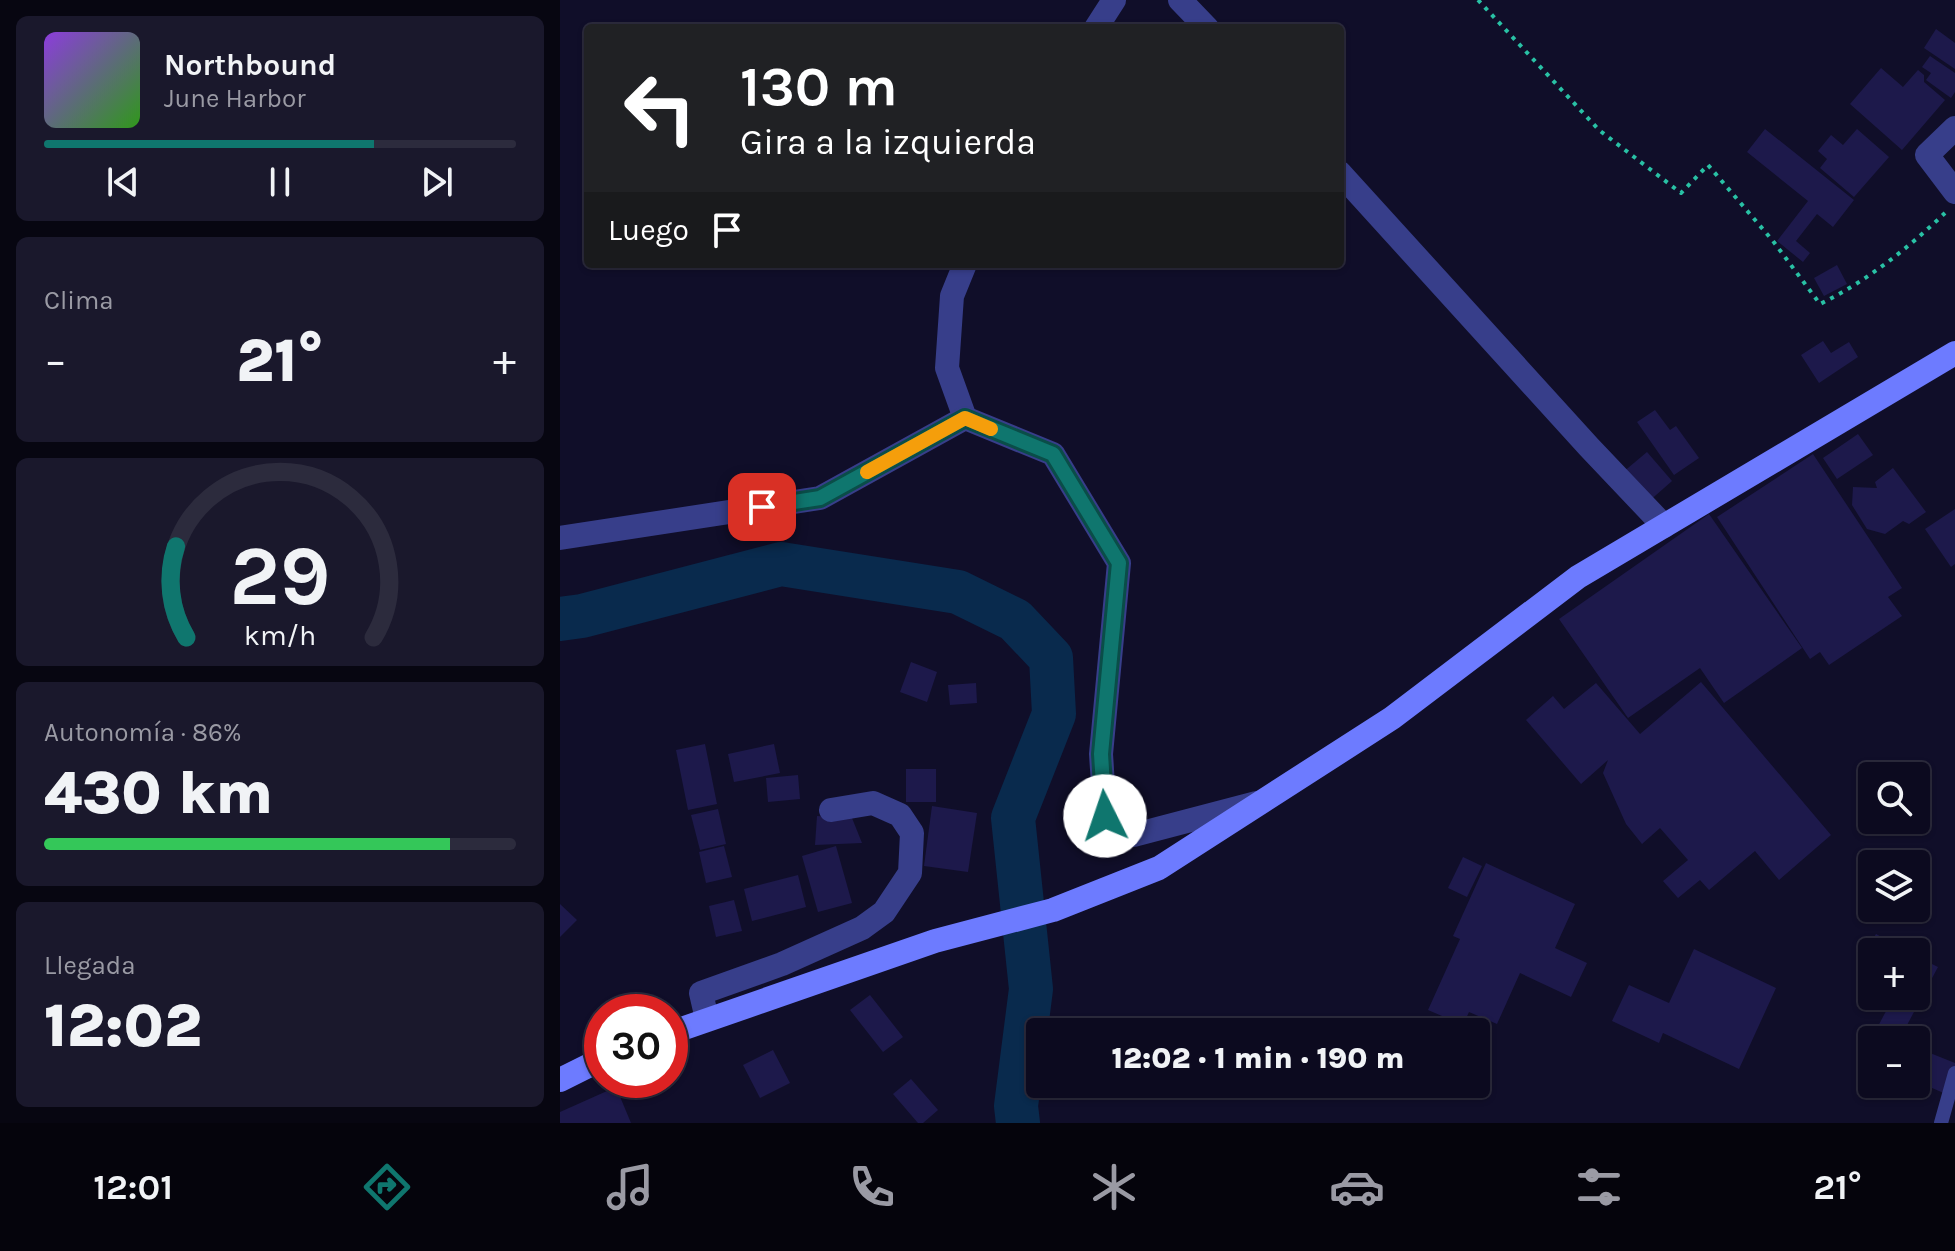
<!DOCTYPE html>
<html lang="es">
<meta charset="utf-8">
<style>
:root{--surface:#0c0a1f;--page:#1a182c;--text:#f1f3f6;--muted:#9a9aa4;--line:#2c2b3d;--accent:#0f766e}
body{margin:0;font-family:Karla,sans-serif;background:var(--page);color:var(--text);height:100vh;display:flex;flex-direction:column;font-size:30px;white-space:nowrap}
*{box-sizing:border-box;margin:0}
p{font-size:26px;color:var(--muted)}
.icon{flex:none;width:44px;height:44px;fill:none;stroke:currentColor;stroke-width:2;stroke-linecap:round;stroke-linejoin:round}
.map{position:relative;flex:1;overflow:hidden}
.drawer{display:flex;flex-direction:column;gap:16px;padding:16px;background:#070611;width:560px}
.drawer>*{flex:none}
.top-card{position:absolute;left:24px;top:24px;width:760px;height:244px;border-radius:8px;box-shadow:0 2px 6px #0004,0 0 0 2px var(--line);background:#202124;color:#fff;overflow:hidden}
.fabs{position:absolute;left:1298px;top:762px;display:grid;gap:16px}
.fabs a{display:grid;place-items:center;width:72px;height:72px;border-radius:8px;background:var(--surface);box-shadow:0 2px 6px #0004,0 0 0 2px var(--line);font-size:40px}
.speed{position:absolute;left:24px;top:994px;display:flex;gap:16px;font-size:40px;font-weight:700;text-align:center}
.speed>*{display:grid;place-content:center;width:104px;height:104px;border-radius:50%;background:var(--surface);box-shadow:0 2px 6px #0004,0 0 0 2px var(--line);line-height:1}
.speed .limit{border:12px solid #d22;background:#fff;color:#111}
.pin{position:absolute;display:grid;place-items:center;width:68px;height:68px;color:#fff;margin:-34px;border-radius:16px;box-shadow:0 4px 12px #0006}
.me{position:absolute;width:88px;margin:-44px;rotate:356deg;stroke-linejoin:round;filter:drop-shadow(0 0 6px #0008)}
.turn{display:flex;align-items:center;gap:28px;height:168px;padding:0 24px;font-size:36px}
.turn .icon{width:104px;height:104px;stroke-width:2.5}
.turn b{display:block;font-size:56px;line-height:68px}
.then{display:flex;align-items:center;height:76px;padding:0 24px;background:#0003;gap:16px;font-size:30px}
.big{font-size:60px;font-weight:800;line-height:1.1}
.drawer .card{flex:1;display:flex;flex-direction:column;justify-content:center;gap:12px;min-width:0;padding:0 28px;border-radius:12px;background:var(--page)}
.drawer .dial{align-items:center;gap:0}
.dial svg{height:208px;overflow:visible;fill:none;stroke:var(--line);stroke-width:7;stroke-linecap:round;text-anchor:middle}
.dial text{fill:var(--text);stroke:none}
.song{display:flex;align-items:center;gap:24px}
.cover{width:96px;height:96px;border-radius:12px;background:linear-gradient(135deg,hsl(270 70% 55%),hsl(110 70% 35%))}
.played{height:8px;border-radius:4px;background:linear-gradient(90deg,var(--accent) 70%,var(--line) 70%)}
.keys{display:flex;justify-content:space-around;direction:ltr}
.heat{display:flex;justify-content:space-between;align-items:center;font-size:44px;direction:ltr}
.charge{height:12px;border-radius:6px;background:linear-gradient(90deg,#34c759 86%,var(--line) 0)}
.trip{position:absolute;left:466px;top:1018px;width:464px;height:80px;border-radius:8px;background:var(--surface);box-shadow:0 2px 6px #0004,0 0 0 2px var(--line);font-weight:800;line-height:80px;text-align:center}
.dock{display:flex;height:128px;justify-content:space-around;align-items:center;background:#05040c;color:var(--muted)}
.dock .icon{width:56px;height:56px}
.dock .current{color:var(--accent)}
.dock b{font-size:36px;color:var(--text)}
main{display:flex;flex:1;min-height:0}
.map>svg:first-child{display:block}
</style>
<main>
<section class="drawer">
<div class="card">
<div class="song"><i class="cover"></i><div><b>Northbound</b><p>June Harbor</p></div></div>
<div class="played"></div>
<div class="keys"><svg class="icon" aria-label="previous" viewBox="0 0 24 24"><path d="M18 5L8 12l10 7zM5 5v14"/></svg><svg class="icon" aria-label="pause" viewBox="0 0 24 24"><path d="M8 5v14M16 5v14"/></svg><svg class="icon" aria-label="next" viewBox="0 0 24 24"><path d="M6 5l10 7-10 7zM19 5v14"/></svg></div>
</div>
<div class="card"><p>Clima</p>
<div class="heat"><a>−</a><b class="big">21°</b><a>+</a></div>
</div>
<div class="card dial"><svg viewBox="0 0 100 80">
<path d="M14 69A42 42 0 1 1 86 69"/>
<path d="M14 69A42 42 0 0 1 10 34" stroke="#0f766e"/>
<text x="50" y="56" font-size="32" font-weight="700">29</text>
<text x="50" y="72" font-size="11">km/h</text>
</svg></div>
<div class="card"><p>Autonomía · 86%</p><b class="big">430 km</b><div class="charge"></div></div>
<div class="card"><p>Llegada</p><b class="big">12:02</b></div>
</section>
<div class="map">
<svg width="1395" height="1123" viewBox="0 0 1395 1123">
<rect width="100%" height="100%" fill="#100e29"/>
<g fill="none" stroke-linecap="round" stroke-linejoin="round">
<!-- river -->
<polyline stroke="#092a4d" stroke-width="44" points="0,619 22,616 221,564 398,592 455,620 491,658 494,714 453,818 471,989 456,1106 458,1123"/>
</g>
<!-- building -->
<g fill="#1d194b">
<polygon points="1376,29 1395,43 1395,69 1364,48"/>
<polygon points="1370,56 1395,73 1395,92 1391,98 1366,80 1371,73 1362,67"/>
<polygon points="1321,68 1343,87 1358,70 1364,75 1364,82 1385,100 1342,150 1290,104"/>
<polygon points="1205,129 1294,200 1273,227 1257,214 1236,241 1250,253 1243,262 1217,241 1248,201 1187,152"/>
<polygon points="1297,129 1329,157 1294,197 1260,168 1267,159 1258,151 1271,135 1283,145"/>
<polygon points="1277,265 1287,284 1264,296 1254,278"/>
<polygon points="1263,341 1271,353 1289,342 1298,357 1259,383 1241,355"/>
<polygon points="1095,410 1110,430 1116,426 1139,458 1114,475 1077,422"/>
<polygon points="1298,434 1313,455 1277,479 1263,458"/>
<polygon points="1087,452 1112,481 1087,503 1062,473"/>
<polygon points="1253,454 1342,588 1328,597 1342,616 1269,665 1260,652 1250,659 1157,517"/>
<polygon points="1333,468 1366,512 1349,524 1343,521 1325,534 1307,529 1292,505 1293,487 1317,488 1315,482"/>
<polygon points="1395,509 1395,564 1391,567 1365,529"/>
<polygon points="1149,514 1242,648 1164,703 1140,668 1068,718 999,619"/>
<polygon points="351,662 377,672 367,702 340,692"/>
<polygon points="1141,682 1271,835 1219,880 1195,851 1149,890 1140,880 1118,898 1103,881 1128,860 1100,828 1082,844 1066,824 1043,773 1048,760 1021,784 966,720 993,696 1004,709 1036,683 1080,734"/>
<polygon points="416,683 417,703 390,705 388,685"/>
<polygon points="145,744 157,804 128,810 116,750"/>
<polygon points="214,744 220,773 174,782 168,754"/>
<rect x="346" y="769" width="30" height="33"/>
<polygon points="238,775 240,799 208,802 206,778"/>
<polygon points="372,806 417,813 408,872 364,866"/>
<polygon points="158,809 166,844 140,850 131,815"/>
<polygon points="257,816 292,818 302,843 255,845"/>
<polygon points="164,846 172,877 146,883 139,852"/>
<polygon points="276,846 292,903 258,912 242,856"/>
<polygon points="903,857 922,866 907,897 888,888"/>
<polygon points="926,863 1015,904 995,948 1027,963 1011,997 960,973 937,1024 909,1012 903,1025 868,1010 900,939 893,936"/>
<polygon points="238,875 246,907 192,921 184,889"/>
<polygon points="174,900 182,931 156,937 149,906"/>
<polygon points="0,904 17,920 0,937"/>
<polygon points="1316,934 1349,952 1312,952 1312,960 1304,955"/>
<polygon points="1134,949 1216,988 1179,1069 1103,1033 1099,1043 1052,1021 1069,985 1109,1003"/>
<polygon points="1356,956 1378,967 1339,1040 1330,1040 1315,1032 1334,996 1356,996"/>
<polygon points="310,995 343,1037 323,1052 290,1010"/>
<polygon points="1360,1049 1395,1063 1395,1098 1356,1081 1356,1058"/>
<polygon points="213,1050 230,1083 200,1098 183,1065"/>
<polygon points="351,1079 378,1110 363,1123 358,1123 333,1094"/>
<polygon points="56,1087 71,1123 0,1123 0,1112"/>
</g>
<g fill="none" stroke-linecap="round" stroke-linejoin="round">
<!-- path -->
<path stroke="#29c1a5" stroke-width="4" stroke-dasharray="4 6" stroke-linecap="butt" d="M918,0L1039,130L1121,193L1148,165L1213,241L1260,304C1307,281 1347,249 1385,213"/>
<!-- lane -->
<polyline stroke="#373e8a" stroke-width="14" points="1381,1123 1395,1073"/>
<!-- street -->
<g stroke="#373e8a" stroke-width="24">
<polyline points="620,0 647,28"/>
<polyline points="536,28 554,0"/>
<polyline points="1395,128 1367,155 1395,192"/>
<polyline points="780,173 1029,447 1104,526"/>
<polyline points="405,264 392,296 387,368 405,418"/>
<polyline points="0,538 260,498 405,418 493,454 559,563 541,754 545,816 574,835 696,803"/>
<polyline points="147,1019 141,993 222,964 302,928 324,912 350,873 352,833 340,815 313,803 271,810"/>
</g>
<!-- secondary -->
<g stroke="#6d7bff" stroke-width="24">
<polyline points="110,1033 375,941 493,910 599,868 832,718 1018,577 1395,353"/>
<polyline points="0,1080 42,1059"/>
</g>
</g>
<g fill="none" stroke-linecap="round" stroke-linejoin="round">
<!-- route casing -->
<g stroke="#0a4d48" stroke-width="20">
<polyline id="route" points="202,507 260,498 405,418 493,454 559,563 541,754 545,816"/>
</g>
<!-- route -->
<use href="#route" stroke="#0f766e" stroke-width="14"/>
<!-- slow -->
<polyline stroke="#f59e0b" stroke-width="14" points="307,472 405,418 431,429"/>
</g>
</svg>
<div class="fabs">
<a><svg class="icon" aria-label="search" viewBox="0 0 24 24"><circle cx="10" cy="10" r="6"/><path d="M15 15l6 6"/></svg></a>
<a><svg class="icon" aria-label="layers" viewBox="0 0 24 24"><path d="M12 4l9 5-9 5-9-5zM3 14l9 5 9-5"/></svg></a>
<a>+</a>
<a>−</a>
</div>
<div class="speed"><div class="limit">30</div></div>
<div class="pin" style="left:202px;top:507px;background:#d93025"><svg class="icon" aria-label="arrive" viewBox="0 0 24 24"><path d="M6 21V4h12l-3 4 3 4H6"/></svg></div>
<svg class="me" style="left:545px;top:816px" viewBox="-20 -20 40 40"><circle r="19" fill="#fff"/><path d="M0-13L10 11 0 6-10 11z" fill="#0f766e"/></svg>
<div class="trip">12:02 · 1 min · 190 m</div>
<div class="top-card">
<div class="turn"><svg class="icon" aria-label="left" viewBox="0 0 24 24"><path d="M17 20v-9H6M10 6l-5 5 5 5"/></svg><div><b>130 m</b>Gira a la izquierda</div></div>
<div class="then">Luego<svg class="icon" aria-label="arrive" viewBox="0 0 24 24"><path d="M6 21V4h12l-3 4 3 4H6"/></svg></div>
</div>
</div>
</main>
<nav class="dock">
<b>12:01</b>
<svg class="icon current" aria-label="directions" viewBox="0 0 24 24"><path d="M12 3l9 9-9 9-9-9zM9 14v-3h6M13 9l2 2-2 2"/></svg>
<svg class="icon" aria-label="music" viewBox="0 0 24 24"><path d="M9 18V5l10-2v13"/><circle cx="6" cy="18" r="3"/><circle cx="16" cy="16" r="3"/></svg>
<svg class="icon" aria-label="phone" viewBox="0 0 24 24"><path d="M5 4h4l2 5-3 2q2 4 5 5l2-3 5 2v4C11 20 4 13 5 4z"/></svg>
<svg class="icon" aria-label="climate" viewBox="0 0 24 24"><path d="M12 3v18M4 7l16 10M4 17L20 7"/></svg>
<svg class="icon" aria-label="car" viewBox="0 0 24 24"><path d="M5 17H2v-5l4-1 3-4h7l3 4 3 1v5h-3M9 17h6M6 11h13"/><circle cx="7" cy="17" r="2"/><circle cx="17" cy="17" r="2"/></svg>
<svg class="icon" aria-label="filters" viewBox="0 0 24 24"><path d="M4 7h16M4 17h16"/><circle cx="9" cy="7" r="2"/><circle cx="15" cy="17" r="2"/></svg>
<b>21°</b>
</nav>
